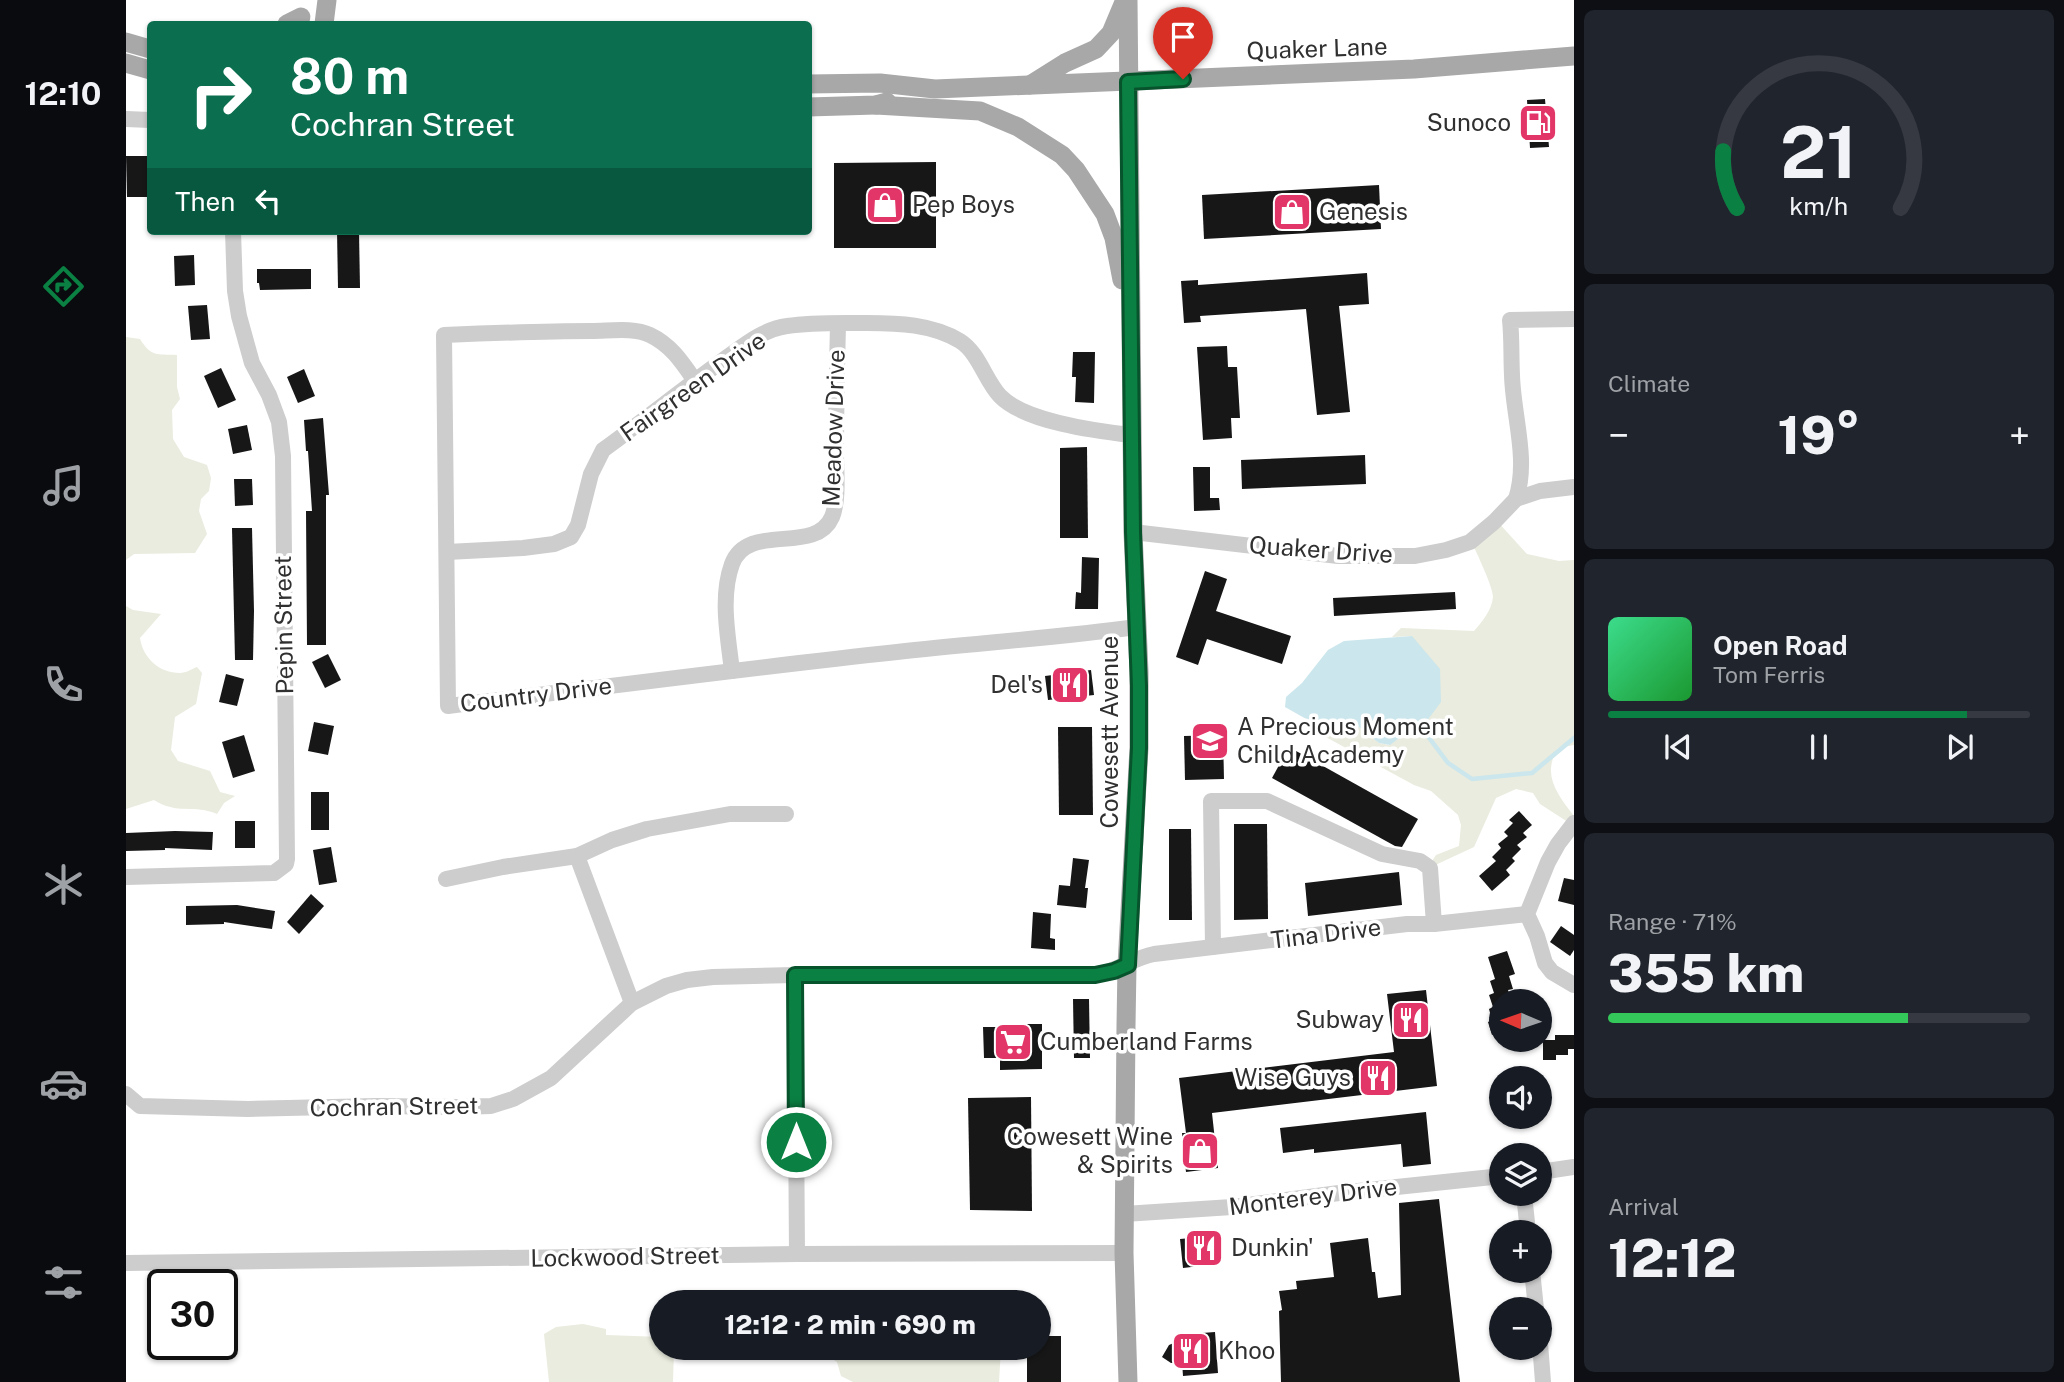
<!DOCTYPE html>
<meta charset="utf-8">
<style>
:root{--surface:#171b24;--page:#20242c;--text:#f1f3f6;--muted:#9ea1a6;--line:#363941;--accent:#0b8043}
body{margin:0;font-family:"Public Sans",sans-serif;background:var(--page);color:var(--text);height:100vh;display:flex;flex-direction:column;font-size:26px;white-space:nowrap}
*{box-sizing:border-box;margin:0}
p{font-size:23px;color:var(--muted)}
.icon{flex:none;width:38px;height:38px;fill:none;stroke:currentColor;stroke-width:2;stroke-linecap:round;stroke-linejoin:round}
.map{position:relative;flex:1;overflow:hidden}
.details{display:flex;flex-direction:column;gap:10px;padding:10px;background:#0d0f14;width:490px}
.details>*{flex:none}
.hud{position:absolute;left:21px;top:21px;width:665px;height:214px;border-radius:7px;box-shadow:0 2px 5px #0004;background:#0b6e4f;color:#fff;overflow:hidden}
.needle{width:46px;rotate:272deg}
.tools{position:absolute;left:1363px;top:989px;display:grid;gap:14px}
.tools a{display:grid;place-items:center;width:63px;height:63px;border-radius:50%;background:var(--surface);box-shadow:0 2px 5px #0004;font-size:35px}
.speed{position:absolute;left:21px;top:1269px;display:flex;gap:14px;font-size:35px;font-weight:700;text-align:center}
.speed>*{display:grid;place-content:center;width:91px;height:91px;border-radius:50%;background:var(--surface);box-shadow:0 2px 5px #0004;line-height:1}
.speed .limit{border:4px solid #111;border-radius:10px;background:#fff;color:#111}
.pin{position:absolute;display:grid;place-items:center;width:60px;height:60px;color:#fff;margin:-72px -30px;border-radius:50% 50% 50% 0;rotate:-45deg;box-shadow:0 0 7px #0007}
.pin .icon{rotate:45deg}
.me{position:absolute;width:77px;margin:-38px;rotate:0deg;stroke-linejoin:round;filter:drop-shadow(0 0 5px #0008)}
.turn{display:flex;align-items:center;gap:24px;height:147px;padding:0 28px;font-size:32px}
.turn .icon{width:91px;height:91px;stroke-width:2.5}
.turn b{display:block;font-size:49px;line-height:60px}
.then{display:flex;align-items:center;height:66px;padding:0 28px;background:#0003;gap:14px;font-size:26px}
.big{font-size:52px;font-weight:800;line-height:1.1}
.details .tile{flex:1;display:flex;flex-direction:column;justify-content:center;gap:10px;min-width:0;padding:0 24px;border-radius:10px;background:var(--page)}
.details .dial{align-items:center;gap:0}
.dial svg{height:182px;overflow:visible;fill:none;stroke:var(--line);stroke-width:7;stroke-linecap:round;text-anchor:middle}
.dial text{fill:var(--text);stroke:none}
.song{display:flex;align-items:center;gap:21px}
.cover{width:84px;height:84px;border-radius:10px;background:linear-gradient(135deg,hsl(150 70% 55%),hsl(130 70% 35%))}
.played{height:7px;border-radius:4px;background:linear-gradient(90deg,var(--accent) 85%,var(--line) 85%)}
.keys{display:flex;justify-content:space-around;direction:ltr}
.heat{display:flex;justify-content:space-between;align-items:center;font-size:38px;direction:ltr}
.charge{height:10px;border-radius:5px;background:linear-gradient(90deg,#34c759 71%,var(--line) 0)}
.trip{position:absolute;left:523px;top:1290px;width:402px;height:70px;border-radius:35px;background:var(--surface);box-shadow:0 2px 5px #0004;font-weight:800;line-height:70px;text-align:center}
main{display:flex;flex:1;min-height:0}
.dock{display:flex;flex-direction:column;width:126px;justify-content:space-around;align-items:center;background:#090b0e;color:var(--muted)}
.dock .icon{width:49px;height:49px}
.dock .on{color:var(--accent)}
.dock b{font-size:32px;color:var(--text)}
.map>svg:first-child{display:block}
</style>
<main>
<nav class="dock">
<b>12:10</b>
<svg class="icon on" aria-label="directions" viewBox="0 0 24 24"><path d="M12 3l9 9-9 9-9-9zM9 14v-3h6M13 9l2 2-2 2"/></svg>
<svg class="icon" aria-label="music" viewBox="0 0 24 24"><path d="M9 18V5l10-2v13"/><circle cx="6" cy="18" r="3"/><circle cx="16" cy="16" r="3"/></svg>
<svg class="icon" aria-label="phone" viewBox="0 0 24 24"><path d="M5 4h4l2 5-3 2q2 4 5 5l2-3 5 2v4C11 20 4 13 5 4z"/></svg>
<svg class="icon" aria-label="climate" viewBox="0 0 24 24"><path d="M12 3v18M4 7l16 10M4 17L20 7"/></svg>
<svg class="icon" aria-label="car" viewBox="0 0 24 24"><path d="M5 17H2v-5l4-1 3-4h7l3 4 3 1v5h-3M9 17h6M6 11h13"/><circle cx="7" cy="17" r="2"/><circle cx="17" cy="17" r="2"/></svg>
<svg class="icon" aria-label="filters" viewBox="0 0 24 24"><path d="M4 7h16M4 17h16"/><circle cx="9" cy="7" r="2"/><circle cx="15" cy="17" r="2"/></svg>
</nav>
<div class="map">
<svg width="1448" height="1382" viewBox="0 0 1448 1382">
<rect width="100%" height="100%" fill="#fff"/>
<!-- green -->
<g fill="#e9ecde">
<path d="M0,337L14,339C25,357 31,354 51,355V387L54,399L46,410L47,439L58,457L81,465L85,478L83,491L75,499L73,511L81,534L69,553L8,554L0,560Z"/>
<path d="M1371,521L1401,554L1433,561L1448,560V745L1432,748C1415,775 1432,795 1448,816L1445,824L1414,804L1407,793L1390,789L1370,798L1348,847L1305,867L1303,866L1310,855L1333,846L1335,825L1332,815L1305,791L1288,785L1185,729L1184,720L1201,725L1233,727L1253,743L1263,745L1276,736L1286,636L1266,637L1275,628L1348,631C1356,622 1366,610 1367,597C1367,587 1352,556 1347,545Z"/>
<path d="M0,606L7,610L35,614L14,638C17,658 33,673 54,673C60,673 66,669 71,667L76,673L70,704L49,717L45,750L52,761L84,771L94,792L109,796L98,803L91,814C69,804 51,815 28,800L0,809Z"/>
<polygon points="457,1324 480,1329 480,1335 535,1337 536,1348 548,1348 547,1382 423,1382 418,1334 430,1327"/>
<polygon points="696,1348 875,1348 873,1382 727,1382 715,1376 711,1362 699,1354"/>
</g>
<!-- water -->
<polygon fill="#cbe6ec" points="1286,636 1314,669 1315,702 1291,734 1276,736 1264,745 1253,743 1233,727 1201,725 1182,720 1159,707 1160,697 1176,683 1202,650 1218,641"/>
<g fill="none" stroke-linecap="round" stroke-linejoin="round">
<!-- stream -->
<polyline stroke="#cbe6ec" stroke-width="4.5" points="1301,735 1322,763 1346,779 1406,773 1448,738"/>
</g>
<!-- building -->
<g fill="#171717">
<polygon points="1419,99 1423,147 1404,148 1401,100"/>
<polygon points="0,156 24,156 24,197 1,197"/>
<polygon points="810,162 810,248 708,248 708,163"/>
<polygon points="1253,185 1255,229 1078,239 1076,195"/>
<polygon points="211,231 233,231 234,288 212,288"/>
<polygon points="68,255 69,285 49,286 48,256"/>
<polygon points="131,269 185,269 185,289 134,290 133,283 131,283"/>
<polygon points="1241,273 1243,304 1213,306 1224,412 1191,415 1180,309 1074,316 1075,322 1058,323 1055,281 1072,280 1072,285"/>
<polygon points="81,305 84,339 65,340 62,306"/>
<polygon points="1101,346 1102,367 1111,367 1114,418 1105,418 1106,438 1077,440 1071,347"/>
<polygon points="947,352 969,352 968,403 949,402 950,377 946,377"/>
<polygon points="95,368 110,400 92,408 78,376"/>
<polygon points="178,369 189,396 172,403 161,377"/>
<polygon points="197,418 203,495 200,495 200,645 181,645 180,511 186,511 182,451 180,451 178,420"/>
<polygon points="121,425 126,450 107,454 102,429"/>
<polygon points="961,447 962,538 934,538 934,448"/>
<polygon points="1239,455 1240,484 1116,489 1115,460"/>
<polygon points="1067,467 1084,467 1084,498 1093,498 1094,510 1068,511"/>
<polygon points="108,479 126,479 127,505 109,506"/>
<polygon points="106,528 126,528 128,611 127,660 109,660"/>
<polygon points="956,557 973,558 972,609 949,609 950,592 955,593"/>
<polygon points="1079,571 1101,579 1090,611 1165,636 1156,664 1081,639 1072,665 1050,657"/>
<polygon points="1329,592 1330,609 1208,616 1207,598"/>
<polygon points="202,654 215,680 199,688 186,662"/>
<polygon points="965,670 968,695 922,700 919,676"/>
<polygon points="100,674 118,679 111,706 93,702"/>
<polygon points="188,722 208,726 202,755 182,751"/>
<polygon points="932,727 966,727 967,815 933,815"/>
<polygon points="118,735 129,771 107,778 96,742"/>
<polygon points="1097,735 1098,779 1059,780 1058,736"/>
<polygon points="1163,747 1292,819 1276,847 1269,846 1146,778"/>
<rect x="185" y="792" width="18" height="38"/>
<polygon points="1393,811 1406,825 1397,833 1401,837 1391,845 1395,849 1386,858 1389,861 1380,870 1384,875 1366,891 1353,876 1370,861 1366,857 1375,848 1372,844 1382,836 1378,832 1387,823 1383,820"/>
<rect x="109" y="821" width="20" height="27"/>
<polygon points="1108,824 1141,824 1142,919 1108,920"/>
<polygon points="1043,829 1065,829 1066,920 1043,920"/>
<polygon points="49,831 87,832 86,850 39,848 39,850 0,851 0,833"/>
<polygon points="205,847 211,882 193,885 187,850"/>
<polygon points="947,858 963,860 959,888 962,888 960,908 931,905 933,885 944,886"/>
<polygon points="1273,872 1276,905 1182,916 1179,883"/>
<polygon points="1438,878 1448,880 1448,905 1432,901"/>
<polygon points="185,894 198,906 173,934 161,922"/>
<polygon points="111,905 149,911 146,929 98,922 98,924 60,925 60,906"/>
<polygon points="907,912 925,914 924,938 929,939 929,950 905,948"/>
<polygon points="1435,926 1448,935 1448,950 1444,956 1424,942"/>
<polygon points="1381,951 1389,974 1383,976 1387,989 1382,990 1386,1001 1376,1001 1376,1042 1373,1042 1370,1033 1366,1035 1362,1022 1366,1020 1363,1009 1367,1007 1363,995 1368,993 1364,981 1369,979 1362,957"/>
<polygon points="1300,990 1311,1086 1086,1113 1092,1168 1060,1172 1056,1133 1060,1133 1053,1078 1268,1052 1261,994"/>
<polygon points="947,999 963,999 964,1058 948,1058"/>
<polygon points="886,1024 916,1024 916,1069 874,1070 874,1058 858,1058 857,1027 886,1027"/>
<polygon points="1429,1035 1448,1035 1448,1049 1442,1049 1442,1055 1430,1055 1430,1060 1417,1060 1417,1040 1429,1040"/>
<polygon points="905,1097 906,1211 844,1210 842,1098"/>
<polygon points="1300,1112 1305,1164 1277,1167 1275,1144 1188,1153 1188,1149 1157,1153 1154,1128"/>
<polygon points="1313,1199 1334,1382 1155,1382 1153,1311 1156,1310 1153,1291 1171,1289 1170,1281 1208,1277 1204,1243 1242,1238 1246,1272 1249,1272 1252,1298 1275,1295 1273,1203"/>
<polygon points="1088,1236 1091,1264 1057,1268 1054,1239"/>
<polygon points="1089,1332 1092,1373 1057,1376 1056,1362 1045,1363 1036,1357 1043,1345 1050,1342 1050,1335"/>
<polygon points="914,1336 935,1336 935,1382 901,1382 901,1348 914,1348"/>
</g>
<g fill="none" stroke-linecap="round" stroke-linejoin="round">
<!-- minor -->
<g stroke="#cdcdcd" stroke-width="16">
<polyline points="0,119 24,120"/>
<path d="M569,381C556,362 545,345 524,335C507,327 484,331 465,331C416,331 367,333 318,335L322,706C472,688 621,668 771,652C851,643 930,638 1010,627"/>
<path d="M1390,499C1403,459 1387,416 1386,375C1385,356 1386,339 1384,320L1448,319"/>
<polyline points="1007,532 1212,556 1289,556 1320,550 1344,542 1368,522 1390,499 1414,491 1448,487"/>
<path d="M321,552L397,548L428,544L445,537L452,525L465,474L477,450C517,421 556,390 596,361C616,347 637,329 661,326C687,322 715,323 741,323C772,323 806,324 834,341C853,353 859,380 874,396C899,422 970,431 1005,435"/>
<path d="M606,671C602,636 594,597 606,564C622,521 689,556 706,517C713,500 710,471 710,453C710,410 711,367 712,324"/>
<polyline points="1448,823 1432,844 1422,862 1401,914 1411,936 1419,963 1426,972 1448,985"/>
<polyline points="451,856 506,1003"/>
<polyline points="0,877 148,873 160,864 161,859 157,456 153,422 143,395 126,363 113,316 109,291 107,231"/>
<polyline points="320,879 377,867 451,856 486,840 521,829 604,814 660,814"/>
<polyline points="1087,947 1085,801 1141,801 1256,854 1294,861 1304,868 1308,924"/>
<polyline points="669,975 671,1254"/>
<path d="M0,1094L14,1106L122,1109L250,1106L333,1107L365,1106L387,1099L425,1078L506,1003L540,986L561,980L587,977L669,975H969C990,972 1007,958 1028,954L1281,924H1308L1401,914"/>
<polyline points="1414,1172 1448,1167"/>
<polyline points="1398,1194 1402,1232"/>
<polyline points="998,1214 1106,1207 1213,1193 1376,1176"/>
<polyline points="0,1263 671,1254 998,1253"/>
<polyline points="1406,1270 1410,1309"/>
<polyline points="1414,1343 1417,1382"/>
</g>
<!-- major -->
<g stroke="#a8a8a8" stroke-width="19">
<polyline points="1002,0 1007,532 1013,672 1013,748 1001,965 1000,1026 998,1253 1002,1382"/>
<polyline points="161,24 175,17"/>
<polyline points="198,24 201,0"/>
<polyline points="0,42 24,49"/>
<polyline points="0,63 24,70"/>
<polyline points="682,84 754,83 809,89 1288,69 1448,56"/>
<polyline points="904,85 939,63 970,49 985,33 998,2"/>
<polyline points="750,105 854,111 892,127 936,155 950,170 979,214 988,238 996,280"/>
<polyline points="682,107 750,105 761,102"/>
</g>
</g>
<g fill="none" stroke-linecap="round" stroke-linejoin="round">
<!-- route casing -->
<g stroke="#07532c" stroke-width="18">
<polyline id="route" points="670,1142 669,975 969,975 988,971 1002,965 1013,748 1013,686 1007,532 1002,82 1057,79"/>
</g>
<!-- route -->
<use href="#route" stroke="#0b8043" stroke-width="12"/>
</g>
<!-- icons -->
<defs>
<g id="fuel-square" transform="scale(2.0125)"><rect x="-9" y="-9" width="18" height="18" rx="4" fill="#e33668" stroke="#fff"/><path d="M-5.5-6h7V0h2V4h1.3V-2.5L3-4.5l.8-.8L6-3V5H2.5V1h-1V6h-7ZM-4.2-4.7v3.2H.2V-4.7Z" fill="#fff"/></g>
<g id="shop-square" transform="scale(2.0125)"><rect x="-9" y="-9" width="18" height="18" rx="4" fill="#e33668" stroke="#fff"/><path d="M-5-2.5h2.3a2.7 3.5 0 0 1 5.4 0H5L5.5 6h-11ZM-1.5-2.5h3a1.5 2.3 0 0 0-3 0Z" fill="#fff"/></g>
<g id="restaurant-square" transform="scale(2.0125)"><rect x="-9" y="-9" width="18" height="18" rx="4" fill="#e33668" stroke="#fff"/><path d="M-5-6h1v4h1v-4h1v4h1v-4h1v5L-1.5 .5V6h-2V.5L-5-1ZM5-6V6H3V1.5H1.5Q1.5-4 5-6Z" fill="#fff"/></g>
<g id="school-square" transform="scale(2.0125)"><rect x="-9" y="-9" width="18" height="18" rx="4" fill="#e33668" stroke="#fff"/><path d="M0-5L7-2L0 1L-7-2ZM-4 1L0 2.5L4 1V4Q0 6-4 4Z" fill="#fff"/></g>
<g id="supermarket-square" transform="scale(2.0125)"><rect x="-9" y="-9" width="18" height="18" rx="4" fill="#e33668" stroke="#fff"/><path d="M-6-5.5h2.5l.6 2H6L4.5 2H-2.5L-4.4-4H-6ZM-1.5 3.2a1.3 1.3 0 1 0 .1 0ZM3 3.2a1.3 1.3 0 1 0 .1 0Z" fill="#fff"/></g>
</defs>
<g fill-rule="evenodd">
<use href="#fuel-square" x="1412" y="123"/>
<use href="#shop-square" x="759" y="205"/>
<use href="#shop-square" x="1166" y="212"/>
<use href="#restaurant-square" x="944" y="685"/>
<use href="#school-square" x="1084" y="741"/>
<use href="#restaurant-square" x="1285" y="1020"/>
<use href="#supermarket-square" x="887" y="1042"/>
<use href="#restaurant-square" x="1252" y="1078"/>
<use href="#shop-square" x="1074" y="1151"/>
<use href="#restaurant-square" x="1078" y="1248"/>
<use href="#restaurant-square" x="1065" y="1351"/>
</g>
<g text-anchor="middle" stroke-width="7" stroke-linejoin="round" paint-order="stroke">
<!-- street labels -->
<g font-size="24" fill="#303030" stroke="#fff">
<text transform="translate(1191 49) rotate(-2)" y="8">Quaker Lane</text>
<text transform="translate(567 387) rotate(-35)" y="8">Fairgreen Drive</text>
<text transform="translate(708 428) rotate(-88)" y="8">Meadow Drive</text>
<text transform="translate(1195 550) rotate(4)" y="8">Quaker Drive</text>
<text transform="translate(158 625) rotate(-91)" y="8">Pepin Street</text>
<text transform="translate(410 695) rotate(-7)" y="8">Country Drive</text>
<text transform="translate(984 732) rotate(-90)" y="8">Cowesett Avenue</text>
<text transform="translate(1200 934) rotate(-7)" y="8">Tina Drive</text>
<text transform="translate(268 1107) rotate(-1)" y="8">Cochran Street</text>
<text transform="translate(1187 1197) rotate(-7)" y="8">Monterey Drive</text>
<text transform="translate(499 1257) rotate(-1)" y="8">Lockwood Street</text>
</g>
<!-- poi labels -->
<g font-size="24" fill="#303030" stroke="#fff" text-anchor="start">
<text x="1385" y="131" text-anchor="end">Sunoco</text>
<text x="786" y="213">Pep Boys</text>
<text x="1193" y="220">Genesis</text>
<text x="917" y="693" text-anchor="end">Del's</text>
<text x="1111" y="735">A Precious Moment<tspan x="1111" dy="28">Child Academy</tspan></text>
<text x="1258" y="1028" text-anchor="end">Subway</text>
<text x="914" y="1050">Cumberland Farms</text>
<text x="1225" y="1086" text-anchor="end">Wise Guys</text>
<text x="1047" y="1145" text-anchor="end">Cowesett Wine<tspan x="1047" dy="28">&amp; Spirits</tspan></text>
<text x="1105" y="1256">Dunkin'</text>
<text x="1092" y="1359">Khoo</text>
</g>
</g>
</svg>
<div class="tools">
<a><svg class="needle" viewBox="-14 -14 28 28"><path d="M0-13l5 13h-10z" fill="#e53935"/><path d="M0 13l5-13h-10z" fill="#9ea1a6"/></svg></a>
<a><svg class="icon" aria-label="sound" viewBox="0 0 24 24"><path d="M4 9h4l5-4v14l-5-4H4zM17 9q2 3 0 6"/></svg></a>
<a><svg class="icon" aria-label="layers" viewBox="0 0 24 24"><path d="M12 4l9 5-9 5-9-5zM3 14l9 5 9-5"/></svg></a>
<a>+</a>
<a>−</a>
</div>
<div class="speed"><div class="limit">30</div></div>
<div class="pin" style="left:1057px;top:79px;background:#d93025"><svg class="icon" aria-label="arrive" viewBox="0 0 24 24"><path d="M6 21V4h12l-3 4 3 4H6"/></svg></div>
<svg class="me" style="left:670px;top:1142px" viewBox="-20 -20 40 40"><circle r="17" fill="#0b8043" stroke="#fff" stroke-width="3"/><path d="M0-11L8 9 0 5-8 9z" fill="#fff"/></svg>
<div class="trip">12:12 · 2 min · 690 m</div>
<div class="hud">
<div class="turn"><svg class="icon" aria-label="right" viewBox="0 0 24 24"><path d="M7 20v-9h11M14 6l5 5-5 5"/></svg><div><b>80 m</b>Cochran Street</div></div>
<div class="then">Then<svg class="icon" aria-label="left" viewBox="0 0 24 24"><path d="M17 20v-9H6M10 6l-5 5 5 5"/></svg></div>
</div>
</div>
<section class="details">
<div class="tile dial"><svg viewBox="0 0 100 80">
<path d="M14 69A42 42 0 1 1 86 69"/>
<path d="M14 69A42 42 0 0 1 8 44" stroke="#0b8043"/>
<text x="50" y="56" font-size="32" font-weight="700">21</text>
<text x="50" y="72" font-size="11">km/h</text>
</svg></div>
<div class="tile"><p>Climate</p>
<div class="heat"><a>−</a><b class="big">19°</b><a>+</a></div>
</div>
<div class="tile">
<div class="song"><i class="cover"></i><div><b>Open Road</b><p>Tom Ferris</p></div></div>
<div class="played"></div>
<div class="keys"><svg class="icon" aria-label="previous" viewBox="0 0 24 24"><path d="M18 5L8 12l10 7zM5 5v14"/></svg><svg class="icon" aria-label="pause" viewBox="0 0 24 24"><path d="M8 5v14M16 5v14"/></svg><svg class="icon" aria-label="next" viewBox="0 0 24 24"><path d="M6 5l10 7-10 7zM19 5v14"/></svg></div>
</div>
<div class="tile"><p>Range · 71%</p><b class="big">355 km</b><div class="charge"></div></div>
<div class="tile"><p>Arrival</p><b class="big">12:12</b></div>
</section>
</main>
